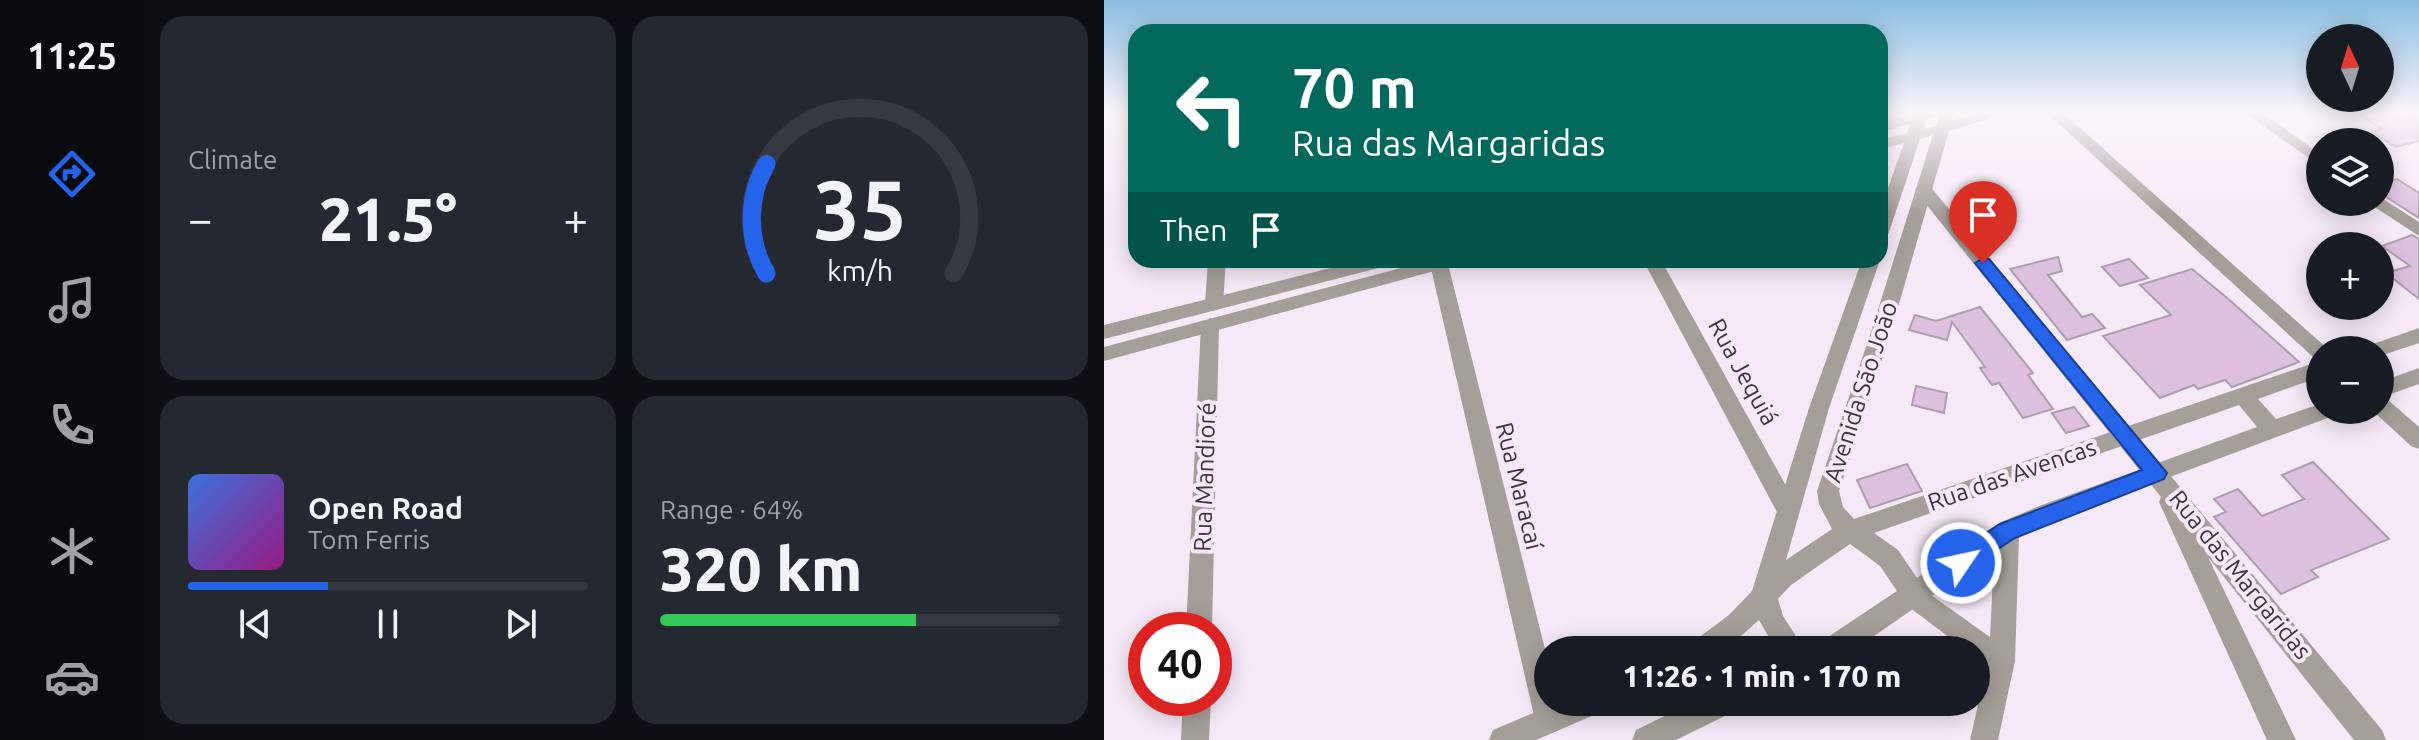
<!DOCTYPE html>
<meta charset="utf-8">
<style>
:root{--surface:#171b24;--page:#242831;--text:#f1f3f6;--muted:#9ea1a6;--line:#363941;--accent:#2563eb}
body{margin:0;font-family:Ubuntu,sans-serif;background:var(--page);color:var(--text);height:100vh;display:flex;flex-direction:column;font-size:30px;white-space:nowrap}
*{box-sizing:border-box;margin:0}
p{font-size:26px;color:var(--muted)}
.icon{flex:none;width:44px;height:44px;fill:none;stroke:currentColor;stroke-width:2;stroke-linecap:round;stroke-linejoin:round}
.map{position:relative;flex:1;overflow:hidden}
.details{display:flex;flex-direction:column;gap:16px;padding:16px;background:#0d0f14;width:960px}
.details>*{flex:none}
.hud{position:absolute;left:24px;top:24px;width:760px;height:244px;border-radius:24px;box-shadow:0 4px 20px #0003;background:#00695c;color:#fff;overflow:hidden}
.needle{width:52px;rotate:356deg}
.buttons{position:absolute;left:1202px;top:24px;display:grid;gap:16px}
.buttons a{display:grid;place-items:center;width:88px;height:88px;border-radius:50%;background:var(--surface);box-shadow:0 4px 20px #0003;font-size:40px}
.speed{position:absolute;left:24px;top:612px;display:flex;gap:16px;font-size:40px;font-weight:700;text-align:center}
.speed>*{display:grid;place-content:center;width:104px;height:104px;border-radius:50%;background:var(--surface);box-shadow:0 4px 20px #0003;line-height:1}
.speed .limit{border:12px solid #d22;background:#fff;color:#111}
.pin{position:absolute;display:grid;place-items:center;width:68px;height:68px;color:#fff;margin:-82px -34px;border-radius:50% 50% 50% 0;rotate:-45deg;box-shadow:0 0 8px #0007}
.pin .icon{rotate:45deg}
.me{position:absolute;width:88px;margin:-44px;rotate:56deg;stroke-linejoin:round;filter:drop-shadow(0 0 6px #0008)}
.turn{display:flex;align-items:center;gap:28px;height:168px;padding:0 32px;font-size:36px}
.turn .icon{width:104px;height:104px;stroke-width:2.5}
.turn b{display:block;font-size:56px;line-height:68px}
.then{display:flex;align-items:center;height:76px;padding:0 32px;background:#0003;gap:16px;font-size:30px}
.big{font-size:60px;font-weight:800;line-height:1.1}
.details .card{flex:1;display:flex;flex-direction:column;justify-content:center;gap:12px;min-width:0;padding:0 28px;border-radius:24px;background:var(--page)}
.details .dial{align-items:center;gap:0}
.dial svg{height:208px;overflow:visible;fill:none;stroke:var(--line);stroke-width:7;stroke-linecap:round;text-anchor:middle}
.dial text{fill:var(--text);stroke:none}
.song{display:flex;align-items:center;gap:24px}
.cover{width:96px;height:96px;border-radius:12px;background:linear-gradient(135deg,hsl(220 70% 55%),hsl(310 70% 35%))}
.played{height:8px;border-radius:4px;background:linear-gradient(90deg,var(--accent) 35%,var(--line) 35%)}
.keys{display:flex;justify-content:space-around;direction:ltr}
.heat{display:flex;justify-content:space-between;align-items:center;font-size:44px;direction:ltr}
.charge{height:12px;border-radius:6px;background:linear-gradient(90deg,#34c759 64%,var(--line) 0)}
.details .tiles{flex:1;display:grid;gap:16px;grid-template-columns:repeat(2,1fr)}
.trip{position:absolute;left:430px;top:636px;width:456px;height:80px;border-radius:40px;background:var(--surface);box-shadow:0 4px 20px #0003;font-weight:800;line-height:80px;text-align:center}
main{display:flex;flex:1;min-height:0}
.tab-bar{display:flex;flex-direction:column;width:144px;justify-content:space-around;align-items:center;background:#090b0e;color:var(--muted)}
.tab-bar .icon{width:56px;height:56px}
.tab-bar .selected{color:var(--accent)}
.tab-bar b{font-size:36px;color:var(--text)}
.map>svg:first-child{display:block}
</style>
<main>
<nav class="tab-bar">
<b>11:25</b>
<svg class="icon selected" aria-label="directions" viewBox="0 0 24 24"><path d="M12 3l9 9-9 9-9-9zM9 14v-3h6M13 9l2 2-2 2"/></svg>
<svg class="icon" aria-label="music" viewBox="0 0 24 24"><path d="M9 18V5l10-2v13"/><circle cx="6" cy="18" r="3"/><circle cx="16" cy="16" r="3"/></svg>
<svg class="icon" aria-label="phone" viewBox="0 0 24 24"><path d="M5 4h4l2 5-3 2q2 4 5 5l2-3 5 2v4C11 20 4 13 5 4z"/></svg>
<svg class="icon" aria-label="climate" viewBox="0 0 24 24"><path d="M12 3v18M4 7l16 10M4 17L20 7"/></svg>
<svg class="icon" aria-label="car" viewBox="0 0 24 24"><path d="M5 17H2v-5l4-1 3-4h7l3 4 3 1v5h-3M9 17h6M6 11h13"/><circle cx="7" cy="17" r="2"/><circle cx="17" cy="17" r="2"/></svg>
</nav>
<section class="details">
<div class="tiles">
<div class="card"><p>Climate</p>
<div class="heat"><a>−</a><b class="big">21.5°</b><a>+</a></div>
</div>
<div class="card dial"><svg viewBox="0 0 100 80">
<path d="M14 69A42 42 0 1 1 86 69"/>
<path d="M14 69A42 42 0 0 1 14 27" stroke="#2563eb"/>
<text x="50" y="56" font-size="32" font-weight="700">35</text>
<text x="50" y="72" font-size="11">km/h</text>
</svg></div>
<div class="card">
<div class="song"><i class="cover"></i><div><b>Open Road</b><p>Tom Ferris</p></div></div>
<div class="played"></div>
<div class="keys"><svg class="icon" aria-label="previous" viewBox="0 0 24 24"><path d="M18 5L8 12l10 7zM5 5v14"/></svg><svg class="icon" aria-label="pause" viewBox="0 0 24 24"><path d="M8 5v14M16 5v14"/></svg><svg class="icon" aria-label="next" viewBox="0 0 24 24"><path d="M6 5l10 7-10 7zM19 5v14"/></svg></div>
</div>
<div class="card"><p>Range · 64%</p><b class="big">320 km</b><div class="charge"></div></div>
</div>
</section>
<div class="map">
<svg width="1315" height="740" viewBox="0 0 1315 740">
<rect width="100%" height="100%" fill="#f6e9f7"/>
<!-- building -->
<g fill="#dec1e1" stroke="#ab9fac" stroke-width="2">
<polygon points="1251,112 1301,112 1315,121 1315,141 1292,147 1268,132 1278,129"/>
<polygon points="1293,179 1315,193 1315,218 1276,193 1276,184"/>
<polygon points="1308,235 1315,239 1315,299 1282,273 1306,266 1278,246"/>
<polygon points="954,257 958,271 944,275 978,317 988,314 1001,328 963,340 906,269"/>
<polygon points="1025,259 1044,278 1016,286 998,267"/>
<polygon points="1088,269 1122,297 1195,362 1128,387 1121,380 1094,389 1090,385 1056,398 999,336 1067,315 1036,285"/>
<polygon points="876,307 929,373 924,375 949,409 919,418 895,383 888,385 876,368 881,367 848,322 843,340 805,330 811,315 832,321"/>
<polygon points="812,386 843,393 840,413 808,405"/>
<polygon points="970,407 985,426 962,433 948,413"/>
<polygon points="1209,462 1285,539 1207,570 1214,577 1177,594 1110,517 1122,512 1110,499 1134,489 1158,516 1200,499 1178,475"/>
<polygon points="803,464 818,491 766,508 753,480"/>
</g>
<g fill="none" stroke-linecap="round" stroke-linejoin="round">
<!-- path -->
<polyline stroke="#aba1ab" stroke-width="5" stroke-dasharray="8 8" stroke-linecap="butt" points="542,714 549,702"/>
<!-- minor -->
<g fill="#a49f99" fill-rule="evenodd">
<polygon points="942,112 958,112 1225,350 1216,350 1216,359 1209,357"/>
<polygon points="1140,112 1157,112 1216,154 1216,166"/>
<polygon points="819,184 825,185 1278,730 1282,740 1250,740 1104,557 1192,740 1163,740 1055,502 1057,497 813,193 811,189"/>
<polygon points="1276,197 1315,222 1315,236 1269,206 1267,202 1276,202"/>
<polygon points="104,260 122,260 119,304 110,311 101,304"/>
<polygon points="329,260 341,260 344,264 444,661 444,702 454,702 459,720 455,730 445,734 435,730 431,720 326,264"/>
<polygon points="539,260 557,260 691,502 695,509 691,516 683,519 675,516"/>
<polygon points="106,318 115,325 108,630 82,630 97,325"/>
<polygon points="1276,397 1283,399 1315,427 1315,449 1307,446 1269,411 1276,410"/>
<polygon points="810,583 907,652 911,661 894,740 866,740 883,666 872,658 872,650 862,650 801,604 797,595 801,586"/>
<polygon points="79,698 107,698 105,740 77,740"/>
</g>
<!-- tertiary -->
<g fill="#a49f99" fill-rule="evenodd">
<path d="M811,112L833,115L822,120L820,129L832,126L836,112H850L847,121L881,112H906L845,131L786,335L735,491L739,507L750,519L1216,361V377L1154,399L1172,419L1216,404V410H1232L1229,416L951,520L915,537L911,661L907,670L898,674L889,670L885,661L890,553L750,650H714L718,641L793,591L776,566L746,544L687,585L674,599L679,616L701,650H672L655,620L621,650H586L590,641L625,615L648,591L705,408L758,260H776L725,408L682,560L728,529L715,504L713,491L766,335L829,135L816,139L784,235L776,241V211L800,143L776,149V140L803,133L806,124L776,132V124ZM1135,405L1153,427L935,506L895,523L813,578L794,550L770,533Z"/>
<polygon points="258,260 291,260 282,266 0,339 0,325"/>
<polygon points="327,260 359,260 356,264 0,361 0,347"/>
<polygon points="1315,328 1315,343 1276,356 1276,350 1263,350 1266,345"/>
<polygon points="1315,368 1315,384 1276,398 1276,382"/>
<polygon points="455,702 501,702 497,712 432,740 385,740 389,730"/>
<polygon points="589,702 633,702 629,712 572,740 528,740 532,730"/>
</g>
</g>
<!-- sky -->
<linearGradient id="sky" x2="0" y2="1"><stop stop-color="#89bde2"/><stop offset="0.52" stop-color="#fbf5fb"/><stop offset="1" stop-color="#fbf5fb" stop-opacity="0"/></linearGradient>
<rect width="1315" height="216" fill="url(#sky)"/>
<!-- route -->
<polygon fill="#2563eb" stroke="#184099" stroke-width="2" points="879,258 885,259 1063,473 1060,479 911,538 857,573 849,570 846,563 849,555 896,524 1038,470 874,267 871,263"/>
<g text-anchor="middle" stroke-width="8" stroke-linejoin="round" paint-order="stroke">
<!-- street labels -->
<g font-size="24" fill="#3b363b" stroke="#f6e9f7">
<text transform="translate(639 372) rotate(61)" y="8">Rua Jequiá</text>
<text transform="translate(757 392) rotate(-72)" y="8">Avenida São João</text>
<text transform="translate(908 475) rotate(-19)" y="8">Rua das Avencas</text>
<text transform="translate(101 477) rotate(-88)" y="8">Rua Mandioré</text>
<text transform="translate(415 486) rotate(76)" y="8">Rua Maracaí</text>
<text transform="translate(1136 575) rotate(51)" y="8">Rua das Margaridas</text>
</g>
</g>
</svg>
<div class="buttons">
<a><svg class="needle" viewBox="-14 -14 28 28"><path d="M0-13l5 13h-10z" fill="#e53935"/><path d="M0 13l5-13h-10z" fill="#9ea1a6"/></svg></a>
<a><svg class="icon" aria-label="layers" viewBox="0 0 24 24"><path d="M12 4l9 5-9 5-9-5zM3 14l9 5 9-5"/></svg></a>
<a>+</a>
<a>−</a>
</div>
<div class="speed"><div class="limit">40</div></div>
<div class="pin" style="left:879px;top:263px;background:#d93025"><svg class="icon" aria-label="arrive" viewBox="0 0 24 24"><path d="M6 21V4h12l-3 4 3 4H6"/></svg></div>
<svg class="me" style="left:857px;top:563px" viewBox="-20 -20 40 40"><circle r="17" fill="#2563eb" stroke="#fff" stroke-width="3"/><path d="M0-11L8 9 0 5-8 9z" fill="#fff"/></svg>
<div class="trip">11:26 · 1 min · 170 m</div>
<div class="hud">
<div class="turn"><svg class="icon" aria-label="left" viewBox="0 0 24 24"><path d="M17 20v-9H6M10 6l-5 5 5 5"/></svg><div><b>70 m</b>Rua das Margaridas</div></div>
<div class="then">Then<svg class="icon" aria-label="arrive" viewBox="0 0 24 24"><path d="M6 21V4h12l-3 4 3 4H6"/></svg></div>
</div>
</div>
</main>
